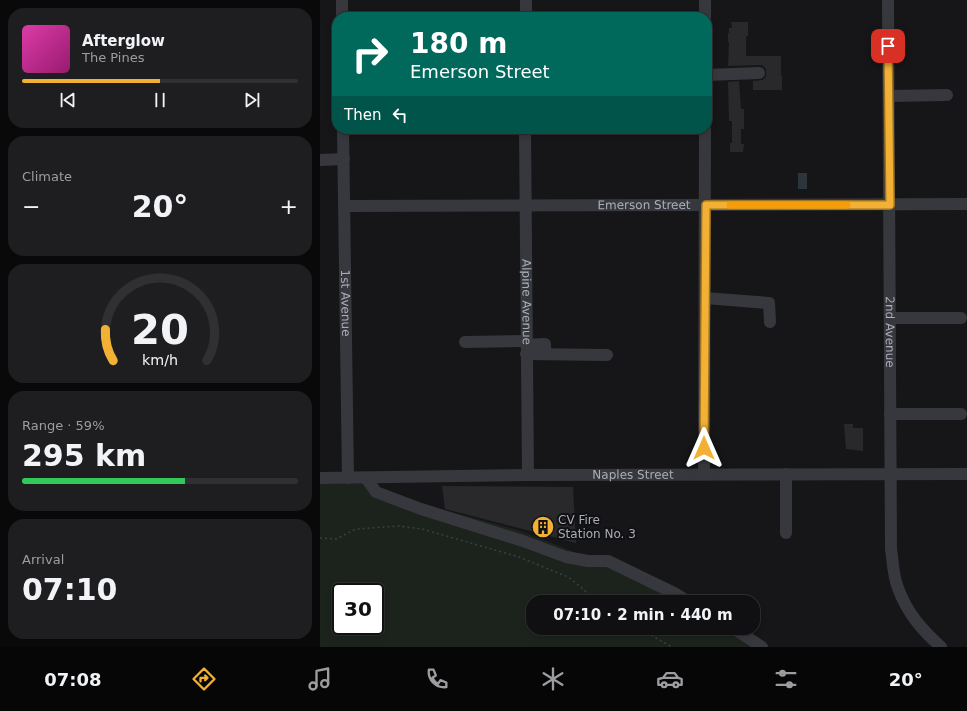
<!DOCTYPE html>
<meta charset="utf-8">
<style>
:root{--surface:#101012;--page:#1e1e20;--text:#f1f3f6;--muted:#9c9d9f;--line:#303032;--accent:#f2b134}
body{margin:0;font-family:"DejaVu Sans",sans-serif;background:var(--page);color:var(--text);height:100vh;display:flex;flex-direction:column;font-size:15px;white-space:nowrap}
*{box-sizing:border-box;margin:0}
p{font-size:13px;color:var(--muted)}
.icon{flex:none;width:22px;height:22px;fill:none;stroke:currentColor;stroke-width:2;stroke-linecap:round;stroke-linejoin:round}
.map{position:relative;flex:1;overflow:hidden}
.sheet{display:flex;flex-direction:column;gap:8px;padding:8px;background:#09090a;width:320px}
.sheet>*{flex:none}
.top-card{position:absolute;left:12px;top:12px;width:380px;height:122px;border-radius:16px;box-shadow:0 2px 6px #0003,0 0 0 1px var(--line);background:#00695c;color:#fff;overflow:hidden}
.speed{position:absolute;left:12px;top:583px;display:flex;gap:8px;font-size:20px;font-weight:700;text-align:center}
.speed>*{display:grid;place-content:center;width:52px;height:52px;border-radius:50%;background:var(--surface);box-shadow:0 2px 6px #0003,0 0 0 1px var(--line);line-height:1}
.speed .limit{border:2px solid #111;border-radius:6px;background:#fff;color:#111}
.pin{position:absolute;display:grid;place-items:center;width:34px;height:34px;color:#fff;margin:-17px;border-radius:8px;box-shadow:0 2px 6px #0006}
.me{position:absolute;width:44px;margin:-22px;rotate:0deg;stroke-linejoin:round;filter:drop-shadow(0 0 3px #0008)}
.turn{display:flex;align-items:center;gap:14px;height:84px;padding:0 12px;font-size:18px}
.turn .icon{width:52px;height:52px;stroke-width:2.5}
.turn b{display:block;font-size:28px;line-height:34px}
.then{display:flex;align-items:center;height:38px;padding:0 12px;background:#0003;gap:8px;font-size:15px}
.big{font-size:30px;font-weight:600;line-height:1.1}
.sheet .card{flex:1;display:flex;flex-direction:column;justify-content:center;gap:6px;min-width:0;padding:0 14px;border-radius:16px;background:var(--page)}
.sheet .dial{align-items:center;gap:0}
.dial svg{height:104px;overflow:visible;fill:none;stroke:var(--line);stroke-width:7;stroke-linecap:round;text-anchor:middle}
.dial text{fill:var(--text);stroke:none}
.song{display:flex;align-items:center;gap:12px}
.cover{width:48px;height:48px;border-radius:6px;background:linear-gradient(135deg,hsl(320 70% 55%),hsl(320 70% 35%))}
.played{height:4px;border-radius:2px;background:linear-gradient(90deg,var(--accent) 50%,var(--line) 50%)}
.keys{display:flex;justify-content:space-around;direction:ltr}
.heat{display:flex;justify-content:space-between;align-items:center;font-size:22px;direction:ltr}
.charge{height:6px;border-radius:3px;background:linear-gradient(90deg,#34c759 59%,var(--line) 0)}
.trip{position:absolute;left:206px;top:595px;width:234px;height:40px;border-radius:16px;background:var(--surface);box-shadow:0 2px 6px #0003,0 0 0 1px var(--line);font-weight:600;line-height:40px;text-align:center}
.tab-bar{display:flex;height:64px;justify-content:space-around;align-items:center;background:#060607;color:var(--muted)}
.tab-bar .icon{width:28px;height:28px}
.tab-bar .active{color:var(--accent)}
.tab-bar b{font-size:18px;color:var(--text)}
main{display:flex;flex:1;min-height:0}
.map>svg:first-child{display:block}
</style>
<main>
<section class="sheet">
<div class="card">
<div class="song"><i class="cover"></i><div><b>Afterglow</b><p>The Pines</p></div></div>
<div class="played"></div>
<div class="keys"><svg class="icon" aria-label="previous" viewBox="0 0 24 24"><path d="M18 5L8 12l10 7zM5 5v14"/></svg><svg class="icon" aria-label="pause" viewBox="0 0 24 24"><path d="M8 5v14M16 5v14"/></svg><svg class="icon" aria-label="next" viewBox="0 0 24 24"><path d="M6 5l10 7-10 7zM19 5v14"/></svg></div>
</div>
<div class="card"><p>Climate</p>
<div class="heat"><a>−</a><b class="big">20°</b><a>+</a></div>
</div>
<div class="card dial"><svg viewBox="0 0 100 80">
<path d="M14 69A42 42 0 1 1 86 69"/>
<path d="M14 69A42 42 0 0 1 8 45" stroke="#f2b134"/>
<text x="50" y="56" font-size="32" font-weight="700">20</text>
<text x="50" y="72" font-size="11">km/h</text>
</svg></div>
<div class="card"><p>Range · 59%</p><b class="big">295 km</b><div class="charge"></div></div>
<div class="card"><p>Arrival</p><b class="big">07:10</b></div>
</section>
<div class="map">
<svg width="647" height="647" viewBox="0 0 647 647">
<rect width="100%" height="100%" fill="#161618"/>
<!-- green -->
<path fill="#1c231d" fill-rule="evenodd" d="M27,475C56,486 84,498 113,507C143,516 174,522 203,532C258,552 310,577 362,602H213V628H409L440,647H0V477ZM21,592H55V626H21Z"/>
<!-- water -->
<rect fill="#2c353c" x="478" y="173" width="9" height="16"/>
<!-- building -->
<g fill="#29292c">
<polygon points="411,22 428,22 428,36 426,36 426,56 461,56 461,76 462,76 462,90 433,90 433,81 443,80 446,76 446,69 442,65 408,66 409,42 408,42 408,33 409,33 409,28 412,28"/>
<polygon points="419,81 421,109 424,109 424,129 421,129 421,144 424,144 423,152 410,152 410,143 412,143 412,121 409,121 408,82"/>
<polygon points="524,424 533,424 533,428 543,428 543,451 526,449"/>
<polygon points="122,486 253,487 256,543 125,509"/>
</g>
<g fill="none" stroke-linecap="round" stroke-linejoin="round">
<!-- path -->
<g stroke="#3d3f44" stroke-width="1.5" stroke-dasharray="2 3" stroke-linecap="butt">
<polyline points="0,538 16,539 36,529 78,526 102,529 199,557 248,577 262,588 276,602"/>
<polyline points="318,628 352,647"/>
</g>
<!-- minor -->
<g stroke="#37383d" stroke-width="12">
<polyline points="22,0 22,17"/>
<path id="s1" d="M568,0L571,549C573,562 573,576 578,588C587,613 602,630 621,647"/>
<polyline points="206,17 206,0"/>
<polyline points="385,17 385,0"/>
<polyline points="387,75 439,73"/>
<polyline points="569,96 627,95"/>
<path id="s2" d="M23,129L28,478"/>
<path id="s3" d="M205,129L208,475"/>
<polyline points="0,160 24,159"/>
<path id="s4" d="M25,206L647,204"/>
<polyline points="385,298 449,303 450,322"/>
<polyline points="570,318 641,318"/>
<polyline points="145,342 206,341"/>
<polyline points="206,345 225,344 225,354"/>
<polyline points="206,354 287,355"/>
<polyline points="570,414 641,414"/>
<polyline points="384,474 385,129"/>
<polyline points="466,474 466,533"/>
<path id="s5" d="M0,478L208,475L647,474"/>
<polyline points="46,478 56,492 101,509 203,541 246,557 268,561 288,561 354,593 369,602"/>
<polyline points="413,628 442,647"/>
</g>
</g>
<g fill="none" stroke-linecap="round" stroke-linejoin="round">
<!-- route casing -->
<g stroke="#9d7322" stroke-width="10">
<polyline id="route" points="384,448 386,205 570,205 568,46"/>
</g>
<!-- route -->
<use href="#route" stroke="#f2b134" stroke-width="7"/>
<!-- slow -->
<polyline stroke="#f59e0b" stroke-width="7" points="410,205 527,205"/>
</g>
<!-- icons -->
<defs>
<g id="building-disc" transform="scale(1.15)"><circle r="9.5" fill="#f2b134" stroke="#111113"/><path d="M-4-6H4V6H1V3H-1V6H-4ZM-2.5-4.3h1.7v1.8h-1.7ZM.8-4.3h1.7v1.8H.8ZM-2.5-1h1.7V.8h-1.7ZM.8-1h1.7V.8H.8Z" fill="#111"/></g>
</defs>
<g fill-rule="evenodd">
<use href="#building-disc" x="223" y="527"/>
</g>
<g text-anchor="middle" stroke-width="4" stroke-linejoin="round" paint-order="stroke">
<!-- street labels -->
<g font-size="12" fill="#a8adb8" stroke="#111113">
<text dy="4" stroke="none"><textPath href="#s4" startOffset="299">Emerson Street</textPath></text>
<text dy="4" stroke="none"><textPath href="#s3" startOffset="173">Alpine Avenue</textPath></text>
<text dy="4" stroke="none"><textPath href="#s2" startOffset="174">1st Avenue</textPath></text>
<text dy="4" stroke="none"><textPath href="#s1" startOffset="332">2nd Avenue</textPath></text>
<text dy="4" stroke="none"><textPath href="#s5" startOffset="313">Naples Street</textPath></text>
</g>
<!-- poi labels -->
<g font-size="12" fill="#a8adb8" stroke="#111113" text-anchor="start">
<text x="238" y="524">CV Fire<tspan x="238" dy="14">Station No. 3</tspan></text>
</g>
</g>
</svg>
<div class="speed"><div class="limit">30</div></div>
<div class="pin" style="left:568px;top:46px;background:#d93025"><svg class="icon" aria-label="arrive" viewBox="0 0 24 24"><path d="M6 21V4h12l-3 4 3 4H6"/></svg></div>
<svg class="me" style="left:384px;top:448px" viewBox="-20 -20 40 40"><path d="M0-17L14 15 0 8-14 15z" fill="#f2b134" stroke="#fff" stroke-width="4"/></svg>
<div class="trip">07:10 · 2 min · 440 m</div>
<div class="top-card">
<div class="turn"><svg class="icon" aria-label="right" viewBox="0 0 24 24"><path d="M7 20v-9h11M14 6l5 5-5 5"/></svg><div><b>180 m</b>Emerson Street</div></div>
<div class="then">Then<svg class="icon" aria-label="left" viewBox="0 0 24 24"><path d="M17 20v-9H6M10 6l-5 5 5 5"/></svg></div>
</div>
</div>
</main>
<nav class="tab-bar">
<b>07:08</b>
<svg class="icon active" aria-label="directions" viewBox="0 0 24 24"><path d="M12 3l9 9-9 9-9-9zM9 14v-3h6M13 9l2 2-2 2"/></svg>
<svg class="icon" aria-label="music" viewBox="0 0 24 24"><path d="M9 18V5l10-2v13"/><circle cx="6" cy="18" r="3"/><circle cx="16" cy="16" r="3"/></svg>
<svg class="icon" aria-label="phone" viewBox="0 0 24 24"><path d="M5 4h4l2 5-3 2q2 4 5 5l2-3 5 2v4C11 20 4 13 5 4z"/></svg>
<svg class="icon" aria-label="climate" viewBox="0 0 24 24"><path d="M12 3v18M4 7l16 10M4 17L20 7"/></svg>
<svg class="icon" aria-label="car" viewBox="0 0 24 24"><path d="M5 17H2v-5l4-1 3-4h7l3 4 3 1v5h-3M9 17h6M6 11h13"/><circle cx="7" cy="17" r="2"/><circle cx="17" cy="17" r="2"/></svg>
<svg class="icon" aria-label="filters" viewBox="0 0 24 24"><path d="M4 7h16M4 17h16"/><circle cx="9" cy="7" r="2"/><circle cx="15" cy="17" r="2"/></svg>
<b>20°</b>
</nav>
